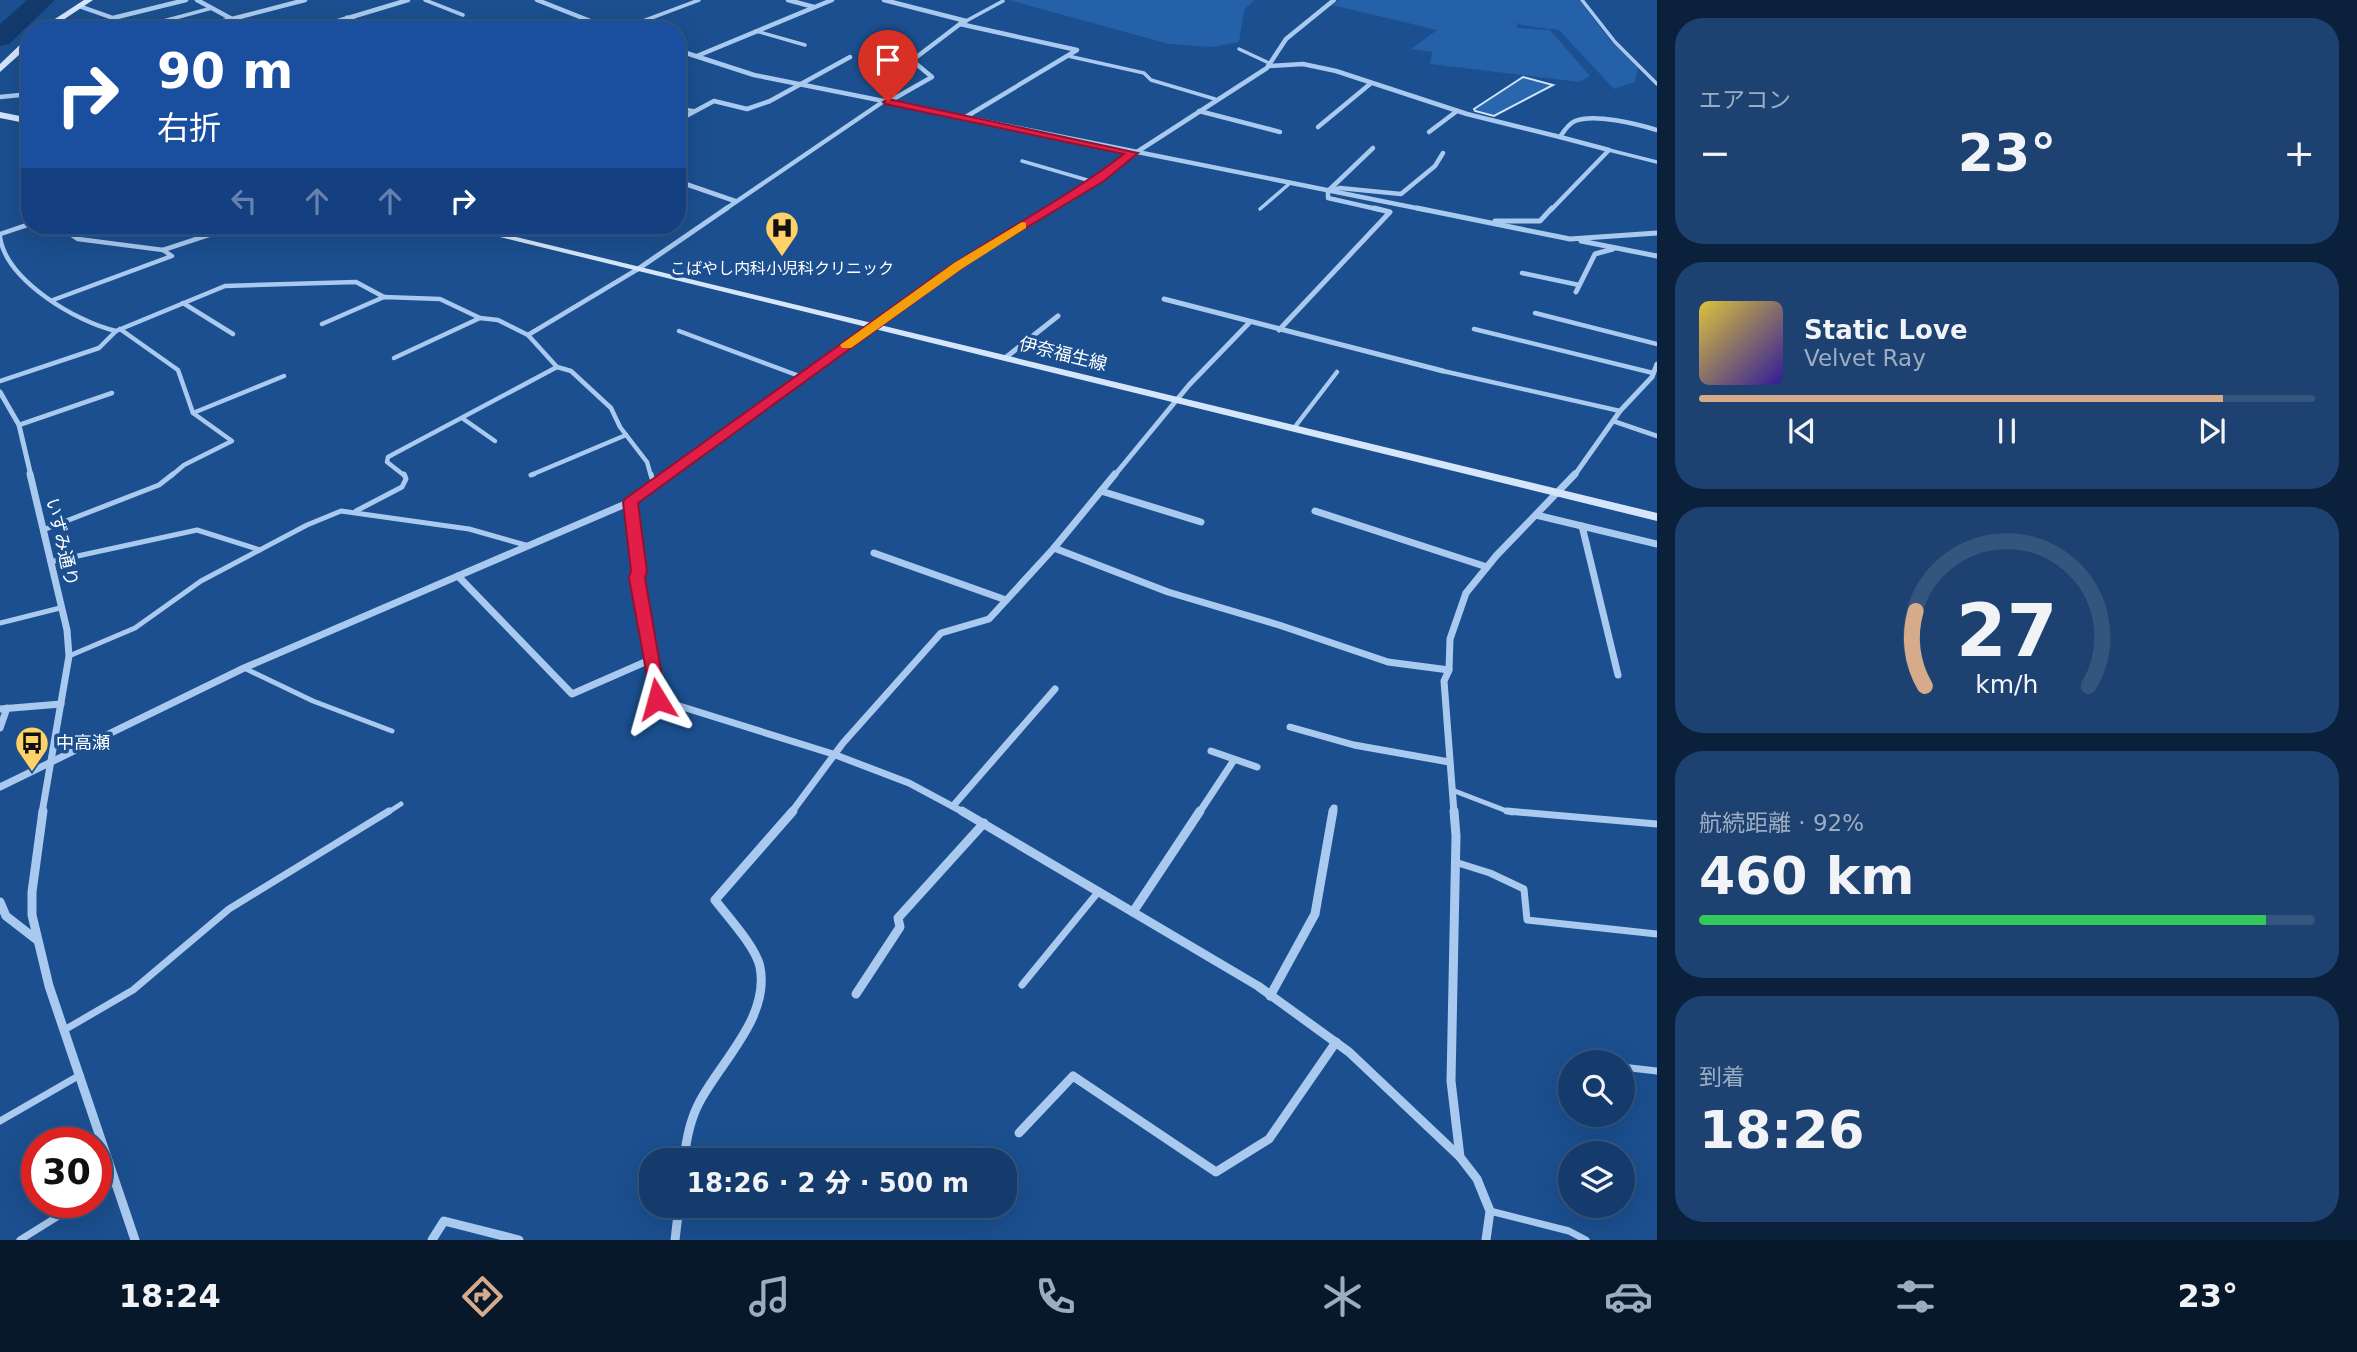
<!DOCTYPE html>
<html lang="ja">
<meta charset="utf-8">
<style>
:root{--surface:#143b6b;--page:#1d4271;--text:#f1f3f6;--muted:#9dadc1;--line:#33557e;--accent:#d6ab8b}
body{margin:0;font-family:"DejaVu Sans","Noto Sans JP",sans-serif;background:var(--page);color:var(--text);height:100vh;display:flex;flex-direction:column;font-size:26px;white-space:nowrap}
*{box-sizing:border-box;margin:0}
p{font-size:23px;color:var(--muted)}
.icon{flex:none;width:38px;height:38px;fill:none;stroke:currentColor;stroke-width:2;stroke-linecap:round;stroke-linejoin:round}
.map{position:relative;flex:1;overflow:hidden}
.details{display:flex;flex-direction:column;gap:18px;padding:18px;background:#0b203b;width:700px}
.details>*{flex:none}
.guide{position:absolute;left:21px;top:21px;width:665px;height:214px;border-radius:28px;box-shadow:0 7px 28px #0002,0 0 0 2px var(--line);background:#1a4fa0;color:#fff;overflow:hidden}
.controls{position:absolute;left:1558px;top:1050px;display:grid;gap:14px}
.controls a{display:grid;place-items:center;width:77px;height:77px;border-radius:50%;background:var(--surface);box-shadow:0 7px 28px #0002,0 0 0 2px var(--line);font-size:35px}
.speed{position:absolute;left:21px;top:1127px;display:flex;gap:14px;font-size:35px;font-weight:700;text-align:center}
.speed>*{display:grid;place-content:center;width:91px;height:91px;border-radius:50%;background:var(--surface);box-shadow:0 7px 28px #0002,0 0 0 2px var(--line);line-height:1}
.speed .limit{border:10px solid #d22;background:#fff;color:#111}
.pin{position:absolute;display:grid;place-items:center;width:60px;height:60px;color:#fff;margin:-72px -30px;border-radius:50% 50% 50% 0;rotate:-45deg;box-shadow:0 0 7px #0007}
.pin .icon{rotate:45deg}
.me{position:absolute;width:77px;margin:-38px;rotate:352deg;stroke-linejoin:round;filter:drop-shadow(0 0 5px #0008)}
.turn{display:flex;align-items:center;gap:24px;height:147px;padding:0 21px;font-size:32px}
.turn .icon{width:91px;height:91px;stroke-width:2.5}
.turn b{display:block;font-size:49px;line-height:60px}
.lanes{display:flex;align-items:center;height:66px;padding:0 21px;background:#0003;justify-content:center;gap:35px;direction:ltr}
.lanes .off{opacity:.35}
.big{font-size:52px;font-weight:800;line-height:1.1}
.details .widget{flex:1;display:flex;flex-direction:column;justify-content:center;gap:10px;min-width:0;padding:0 24px;border-radius:28px;background:var(--page)}
.details .dial{align-items:center;gap:0}
.dial svg{height:182px;overflow:visible;fill:none;stroke:var(--line);stroke-width:7;stroke-linecap:round;text-anchor:middle}
.dial text{fill:var(--text);stroke:none}
.song{display:flex;align-items:center;gap:21px}
.cover{width:84px;height:84px;border-radius:10px;background:linear-gradient(135deg,hsl(50 70% 55%),hsl(250 70% 35%))}
.played{height:7px;border-radius:4px;background:linear-gradient(90deg,var(--accent) 85%,var(--line) 85%)}
.keys{display:flex;justify-content:space-around;direction:ltr}
.heat{display:flex;justify-content:space-between;align-items:center;font-size:38px;direction:ltr}
.charge{height:10px;border-radius:5px;background:linear-gradient(90deg,#34c759 92%,var(--line) 0)}
.trip{position:absolute;left:639px;top:1148px;width:378px;height:70px;border-radius:28px;background:var(--surface);box-shadow:0 7px 28px #0002,0 0 0 2px var(--line);font-weight:800;line-height:70px;text-align:center}
.tab-bar{display:flex;height:112px;justify-content:space-around;align-items:center;background:#08182b;color:var(--muted)}
.tab-bar .icon{width:49px;height:49px}
.tab-bar .active{color:var(--accent)}
.tab-bar b{font-size:32px;color:var(--text)}
main{display:flex;flex:1;min-height:0}
.map>svg:first-child{display:block}
</style>
<main>
<div class="map">
<svg width="1657" height="1240" viewBox="0 0 1657 1240">
<rect width="100%" height="100%" fill="#1b4f8f"/>
<!-- green -->
<g fill="#2461a8">
<polygon points="1009,0 1254,0 1244,10 1239,42 1213,47 1169,44"/>
<polygon points="1340,0 1579,0 1612,42 1638,67 1635,82 1614,89 1559,30 1520,25 1516,22 1518,28 1550,30 1590,76 1579,82 1430,64 1432,52 1411,49 1437,30 1332,5"/>
</g>
<g fill="none" stroke-linecap="round" stroke-linejoin="round">
<!-- river -->
<polygon fill="#123a6d" fill-rule="evenodd" points="27,0 55,0 9,44 0,46 0,24"/>
</g>
<!-- building -->
<polygon fill="#2a66ad" stroke="#cfe3fa" stroke-width="2" points="1523,77 1553,85 1494,116 1475,111 1474,109"/>
<g fill="none" stroke-linecap="round" stroke-linejoin="round">
<!-- lane-far3 -->
<g stroke="#a9c9ee" stroke-width="3.5">
<polyline points="425,0 463,15"/>
<polyline points="1582,0 1615,42 1657,84"/>
<polyline points="347,17 379,30"/>
<polyline points="966,21 1003,1"/>
<polyline points="160,22 212,8"/>
<polyline points="214,23 225,30"/>
<polyline points="619,30 699,0"/>
<polyline points="756,31 805,45"/>
<polyline points="1239,49 1269,63"/>
<polyline points="1068,56 1144,73 1151,80 1215,99"/>
<polyline points="677,108 695,111"/>
<polyline points="1609,150 1657,162"/>
<polyline points="1022,161 1094,182"/>
<polyline points="1260,209 1289,184"/>
</g>
<!-- lane-far2 -->
<g stroke="#a9c9ee" stroke-width="4.5">
<polyline points="0,234 30,224"/>
<path d="M0,237C6,280 76,322 116,331"/>
<polyline points="163,250 236,226"/>
<polyline points="638,269 528,335 557,367 571,371 611,408 620,427 647,462 651,476"/>
<polyline points="1522,273 1579,285"/>
<polyline points="53,300 172,256 163,250 78,239 58,226"/>
<polyline points="183,303 233,334"/>
<polyline points="1535,313 1657,344"/>
<polyline points="322,324 384,297 440,299 480,318 498,320 528,335"/>
<polyline points="120,329 178,370 193,413 232,441 184,465 171,476"/>
<polyline points="1474,329 1653,373"/>
<polyline points="679,331 802,377"/>
<polyline points="394,358 480,318"/>
<polyline points="1443,371 1620,411"/>
<polyline points="0,381 99,348 116,331 225,286 356,282 384,297"/>
<polyline points="193,413 284,376"/>
<polyline points="462,418 495,441"/>
<polyline points="1613,421 1657,436"/>
<polyline points="19,425 112,393"/>
<polyline points="1294,428 1337,372"/>
<polyline points="531,475 626,435"/>
<polyline points="405,476 387,462 388,457 557,367"/>
</g>
<!-- lane-far1 -->
<g stroke="#a9c9ee" stroke-width="5">
<polyline points="651,474 654,485"/>
<polyline points="531,475 534,474"/>
<polyline points="356,511 402,487 406,479 404,474"/>
<polyline points="43,530 159,485 173,474"/>
<polyline points="50,562 197,530 260,550"/>
<polyline points="0,623 60,608"/>
<polyline points="69,656 135,628 201,581 307,525 341,511 469,529 529,546"/>
<polyline points="244,668 313,701 392,731"/>
<polyline points="1452,790 1512,813"/>
<polyline points="387,813 401,804"/>
</g>
<!-- lane -->
<g stroke="#a9c9ee" stroke-width="7">
<polyline points="1507,811 1657,824"/>
<polyline points="1455,862 1490,873 1524,889 1527,920 1657,934"/>
<polyline points="1022,985 1099,891"/>
<polyline points="66,1029 133,990 229,909 389,811"/>
<polyline points="1622,1067 1657,1071"/>
<polyline points="0,1121 80,1075"/>
<polyline points="96,1193 115,1181"/>
<polyline points="1490,1211 1569,1231 1586,1240"/>
<polyline points="20,1240 81,1202"/>
</g>
<!-- street-far3 -->
<g stroke="#a9c9ee" stroke-width="4.5">
<polyline points="197,0 232,19 305,0"/>
<polyline points="537,0 613,30"/>
<polyline points="788,0 814,7"/>
<polyline points="884,0 966,21 960,24 1077,50 964,118"/>
<polyline points="79,6 113,18 186,0"/>
<polyline points="206,26 231,19"/>
<polyline points="308,30 408,0"/>
<polyline points="677,50 754,75 1426,210"/>
<polyline points="697,56 832,0"/>
<path d="M1268,66L1303,64L1336,71L1467,114L1560,137C1564,131 1568,124 1575,121C1594,113 1637,124 1657,130"/>
<polyline points="0,97 30,94"/>
<polyline points="888,102 932,77 914,62 914,59 960,24"/>
<polyline points="1199,111 1280,132"/>
<polyline points="686,116 714,101 747,109 770,101 850,57"/>
<polyline points="1318,127 1370,84"/>
<polyline points="1429,132 1457,111"/>
<polyline points="677,181 735,201"/>
<polyline points="1328,191 1373,148"/>
<polyline points="1329,191 1340,188 1401,194 1435,166 1443,153"/>
<polyline points="1328,192 1328,198 1381,210"/>
<polyline points="724,210 884,101"/>
<polyline points="1047,210 1267,68 1286,39 1334,0"/>
<polyline points="1551,210 1609,150 1560,137"/>
</g>
<!-- street-far2 -->
<g stroke="#a9c9ee" stroke-width="5">
<polyline points="1417,208 1570,239 1657,233"/>
<polyline points="1495,221 1540,221 1552,208"/>
<polyline points="1581,241 1657,256"/>
<polyline points="638,269 727,208"/>
<polyline points="1576,292 1595,254 1613,249"/>
<polyline points="1164,299 1443,371"/>
<polyline points="1279,330 1390,212 1374,208"/>
<polyline points="1005,358 1058,316"/>
<polyline points="0,392 19,425 31,476"/>
<polyline points="667,476 980,251 1050,208"/>
<polyline points="1114,476 1189,385 1249,323"/>
<polyline points="1574,476 1620,411 1652,377 1657,364"/>
</g>
<!-- street-far1 -->
<g stroke="#a9c9ee" stroke-width="7">
<polyline points="30,474 67,630 69,656 42,813"/>
<polyline points="1101,491 1201,522"/>
<polyline points="630,502 639,571 637,578 657,699 833,754 909,783 965,813"/>
<polyline points="1315,511 1487,567"/>
<polyline points="1536,515 1657,544"/>
<polyline points="1582,526 1618,675"/>
<polyline points="1054,548 1168,592 1279,625 1388,662 1449,670"/>
<polyline points="874,553 1006,600"/>
<polyline points="458,576 572,694 652,659"/>
<polyline points="0,709 61,704"/>
<polyline points="1290,727 1354,745 1449,762"/>
<polyline points="0,728 7,708"/>
<polyline points="1211,751 1257,767"/>
<polyline points="0,787 244,668 630,502 669,474"/>
<polyline points="953,806 1055,689"/>
<polyline points="791,813 843,743 941,633 989,619 1054,548 1115,474"/>
<polyline points="1199,813 1234,760"/>
<polyline points="1333,813 1334,808"/>
<polyline points="1454,813 1444,681 1449,670 1450,639 1466,593 1496,556 1575,474"/>
</g>
<!-- street -->
<g stroke="#a9c9ee" stroke-width="9">
<polyline points="43,811 32,892 32,915 49,986 135,1240"/>
<polyline points="962,811 1258,986 1349,1052 1460,1157"/>
<polyline points="1454,811 1456,836 1451,1081 1460,1157 1477,1179 1490,1211 1486,1240"/>
<polyline points="0,902 6,916 37,940"/>
<polyline points="1133,912 1200,811"/>
<polyline points="856,994 900,927 898,918 984,823"/>
<polyline points="1270,996 1315,914 1333,811"/>
<polyline points="1019,1133 1073,1076 1216,1172 1269,1139 1336,1042"/>
<path d="M684,1160C686,1141 690,1120 699,1103C720,1062 770,1018 760,967C756,947 728,917 715,900L793,811"/>
<polyline points="432,1240 444,1221 519,1240"/>
<polyline points="675,1240 679,1206"/>
</g>
<!-- secondary -->
<g fill="#d6e6fa" fill-rule="evenodd">
<polygon points="84,0 93,0 48,30 38,30"/>
<polygon points="27,38 30,38 30,45 0,72 0,64"/>
<polygon points="0,112 30,118 30,124 0,118"/>
<polygon points="455,226 471,226 1657,513 1657,521"/>
</g>
</g>
<!-- route -->
<path fill="#e11d48" stroke="#92132f" stroke-width="2" d="M888,99L1138,153L1104,181L984,253L942,282L638,503L647,571L645,578L666,699L663,703H652L629,578L631,571L623,502L625,499L934,277C996,234 1064,200 1124,154L885,104L883,102Z"/>
<!-- slow -->
<polygon fill="#f59e0b" points="1022,222 1026,223 1026,228 963,268 851,348 842,348 840,345 954,263"/>
<!-- icons -->
<defs>
<g id="hospital-pin" transform="scale(1.75)"><path d="M0 17L-7.5 6A9.5 9.5 0 1 1 7.5 6Z" fill="#ffd166" stroke="#1b4f8f"/><path d="M-5-5h3v3.5h4V-5h3V5h-3V1.5h-4V5h-3Z" fill="#111"/></g>
<g id="bus-pin" transform="scale(1.75)"><path d="M0 17L-7.5 6A9.5 9.5 0 1 1 7.5 6Z" fill="#ffd166" stroke="#1b4f8f"/><path d="M-5-6H5V4H4V6H2V4H-2V6H-4V4H-5ZM-3.5-4V0h7V-4ZM-3.5 1.2v1.5H-2V1.2ZM2 1.2v1.5H3.5V1.2Z" fill="#111"/></g>
</defs>
<g fill-rule="evenodd">
<use href="#hospital-pin" x="782" y="228"/>
<use href="#bus-pin" x="32" y="743"/>
</g>
<g text-anchor="middle" stroke-width="7" stroke-linejoin="round" paint-order="stroke">
<!-- far-poi labels -->
<g font-size="16" fill="#fff" stroke="#1b4f8f">
<text x="782" y="274">こばやし内科小児科クリニック</text>
</g>
<!-- street labels -->
<g font-size="18" fill="#fff" stroke="#1b4f8f">
<text transform="translate(1063 354) rotate(14)" y="6">伊奈福生線</text>
<text transform="translate(62 542) rotate(77)" y="6">いずみ通り</text>
</g>
<!-- poi labels -->
<g font-size="18" fill="#fff" stroke="#1b4f8f" text-anchor="start">
<text x="56" y="749">中高瀬</text>
</g>
</g>
</svg>
<div class="controls">
<a><svg class="icon" aria-label="search" viewBox="0 0 24 24"><circle cx="10" cy="10" r="6"/><path d="M15 15l6 6"/></svg></a>
<a><svg class="icon" aria-label="layers" viewBox="0 0 24 24"><path d="M12 4l9 5-9 5-9-5zM3 14l9 5 9-5"/></svg></a>
</div>
<div class="speed"><div class="limit">30</div></div>
<div class="pin" style="left:888px;top:102px;background:#d93025"><svg class="icon" aria-label="arrive" viewBox="0 0 24 24"><path d="M6 21V4h12l-3 4 3 4H6"/></svg></div>
<svg class="me" style="left:657px;top:699px" viewBox="-20 -20 40 40"><path d="M0-17L14 15 0 8-14 15z" fill="#e11d48" stroke="#fff" stroke-width="4"/></svg>
<div class="trip">18:26 · 2 分 · 500 m</div>
<div class="guide">
<div class="turn"><svg class="icon" aria-label="right" viewBox="0 0 24 24"><path d="M7 20v-9h11M14 6l5 5-5 5"/></svg><div><b>90 m</b>右折</div></div>
<div class="lanes"><svg class="icon off" aria-label="left" viewBox="0 0 24 24"><path d="M17 20v-9H6M10 6l-5 5 5 5"/></svg><svg class="icon off" aria-label="ahead" viewBox="0 0 24 24"><path d="M12 20V5M6 11l6-6 6 6"/></svg><svg class="icon off" aria-label="ahead" viewBox="0 0 24 24"><path d="M12 20V5M6 11l6-6 6 6"/></svg><svg class="icon" aria-label="right" viewBox="0 0 24 24"><path d="M7 20v-9h11M14 6l5 5-5 5"/></svg></div>
</div>
</div>
<section class="details">
<div class="widget"><p>エアコン</p>
<div class="heat"><a>−</a><b class="big">23°</b><a>+</a></div>
</div>
<div class="widget">
<div class="song"><i class="cover"></i><div><b>Static Love</b><p>Velvet Ray</p></div></div>
<div class="played"></div>
<div class="keys"><svg class="icon" aria-label="previous" viewBox="0 0 24 24"><path d="M18 5L8 12l10 7zM5 5v14"/></svg><svg class="icon" aria-label="pause" viewBox="0 0 24 24"><path d="M8 5v14M16 5v14"/></svg><svg class="icon" aria-label="next" viewBox="0 0 24 24"><path d="M6 5l10 7-10 7zM19 5v14"/></svg></div>
</div>
<div class="widget dial"><svg viewBox="0 0 100 80">
<path d="M14 69A42 42 0 1 1 86 69"/>
<path d="M14 69A42 42 0 0 1 10 36" stroke="#d6ab8b"/>
<text x="50" y="56" font-size="32" font-weight="700">27</text>
<text x="50" y="72" font-size="11">km/h</text>
</svg></div>
<div class="widget"><p>航続距離 · 92%</p><b class="big">460 km</b><div class="charge"></div></div>
<div class="widget"><p>到着</p><b class="big">18:26</b></div>
</section>
</main>
<nav class="tab-bar">
<b>18:24</b>
<svg class="icon active" aria-label="directions" viewBox="0 0 24 24"><path d="M12 3l9 9-9 9-9-9zM9 14v-3h6M13 9l2 2-2 2"/></svg>
<svg class="icon" aria-label="music" viewBox="0 0 24 24"><path d="M9 18V5l10-2v13"/><circle cx="6" cy="18" r="3"/><circle cx="16" cy="16" r="3"/></svg>
<svg class="icon" aria-label="phone" viewBox="0 0 24 24"><path d="M5 4h4l2 5-3 2q2 4 5 5l2-3 5 2v4C11 20 4 13 5 4z"/></svg>
<svg class="icon" aria-label="climate" viewBox="0 0 24 24"><path d="M12 3v18M4 7l16 10M4 17L20 7"/></svg>
<svg class="icon" aria-label="car" viewBox="0 0 24 24"><path d="M5 17H2v-5l4-1 3-4h7l3 4 3 1v5h-3M9 17h6M6 11h13"/><circle cx="7" cy="17" r="2"/><circle cx="17" cy="17" r="2"/></svg>
<svg class="icon" aria-label="filters" viewBox="0 0 24 24"><path d="M4 7h16M4 17h16"/><circle cx="9" cy="7" r="2"/><circle cx="15" cy="17" r="2"/></svg>
<b>23°</b>
</nav>
